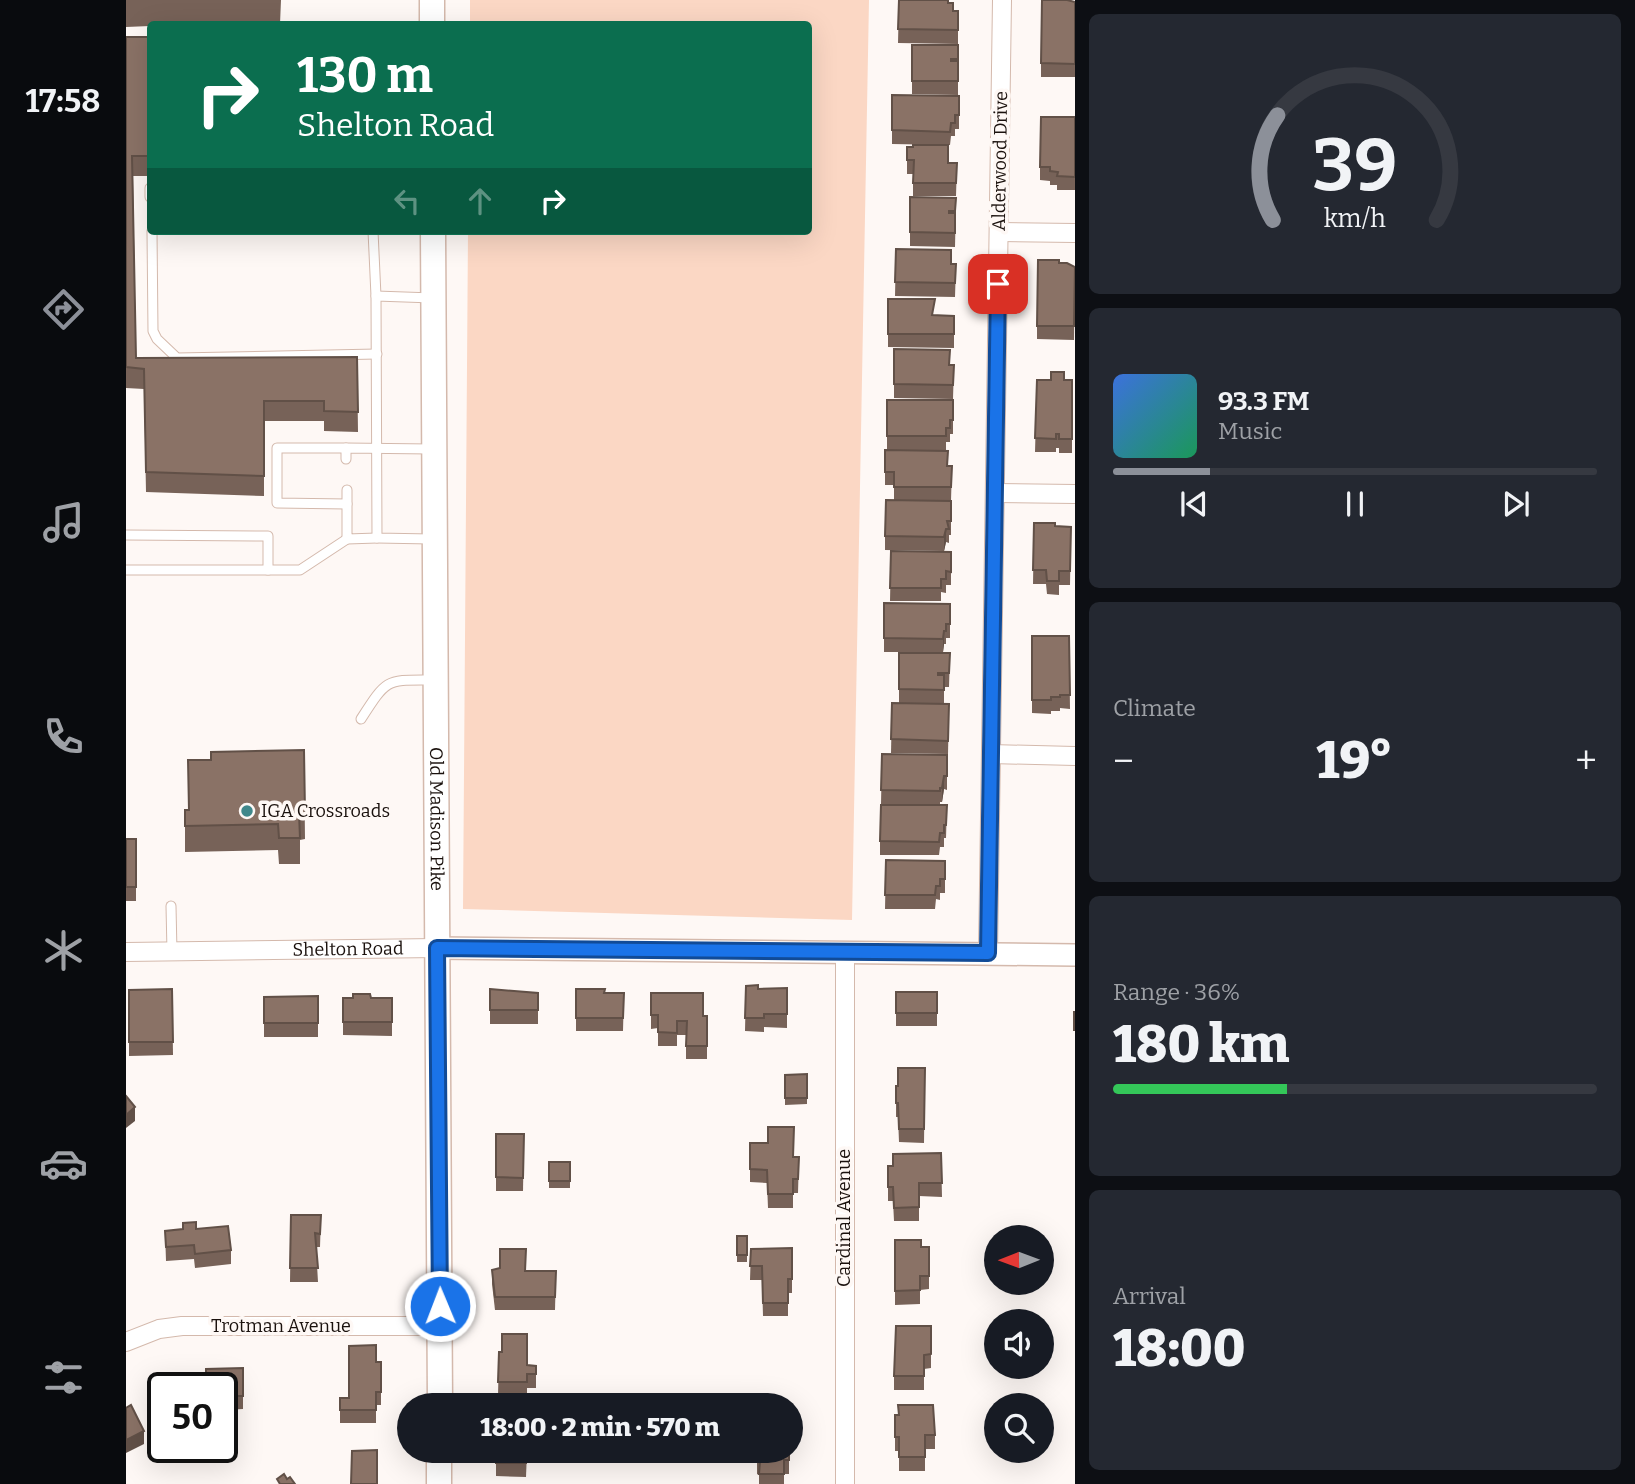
<!DOCTYPE html>
<meta charset="utf-8">
<style>
:root{--surface:#171b24;--page:#242831;--text:#f1f3f6;--muted:#9ea1a6;--line:#363941;--accent:#8c9099}
body{margin:0;font-family:Bitter,serif;background:var(--page);color:var(--text);height:100vh;display:flex;flex-direction:column;font-size:26px;white-space:nowrap}
*{box-sizing:border-box;margin:0}
p{font-size:23px;color:var(--muted)}
.icon{flex:none;width:38px;height:38px;fill:none;stroke:currentColor;stroke-width:2;stroke-linecap:round;stroke-linejoin:round}
.map{position:relative;flex:1;overflow:hidden}
.panel{display:flex;flex-direction:column;gap:14px;padding:14px;background:#0d0f14;width:560px}
.panel>*{flex:none}
.hud{position:absolute;left:21px;top:21px;width:665px;height:214px;border-radius:7px;box-shadow:0 7px 28px #0002;background:#0b6e4f;color:#fff;overflow:hidden}
.needle{width:46px;rotate:269deg}
.buttons{position:absolute;left:858px;top:1225px;display:grid;gap:14px}
.buttons a{display:grid;place-items:center;width:70px;height:70px;border-radius:50%;background:var(--surface);box-shadow:0 7px 28px #0002;font-size:35px}
.speed{position:absolute;left:21px;top:1372px;display:flex;gap:14px;font-size:35px;font-weight:700;text-align:center}
.speed>*{display:grid;place-content:center;width:91px;height:91px;border-radius:50%;background:var(--surface);box-shadow:0 7px 28px #0002;line-height:1}
.speed .limit{border:4px solid #111;border-radius:10px;background:#fff;color:#111}
.pin{position:absolute;display:grid;place-items:center;width:60px;height:60px;color:#fff;margin:-30px;border-radius:14px;box-shadow:0 4px 10px #0006}
.me{position:absolute;width:77px;margin:-38px;rotate:359deg;stroke-linejoin:round;filter:drop-shadow(0 0 5px #0008)}
.turn{display:flex;align-items:center;gap:24px;height:147px;padding:0 35px;font-size:32px}
.turn .icon{width:91px;height:91px;stroke-width:2.5}
.turn b{display:block;font-size:49px;line-height:60px}
.lanes{display:flex;align-items:center;height:66px;padding:0 35px;background:#0003;justify-content:center;gap:35px;direction:ltr}
.lanes .off{opacity:.35}
.big{font-size:52px;font-weight:800;line-height:1.1}
.panel .widget{flex:1;display:flex;flex-direction:column;justify-content:center;gap:10px;min-width:0;padding:0 24px;border-radius:10px;background:var(--page)}
.panel .dial{align-items:center;gap:0}
.dial svg{height:182px;overflow:visible;fill:none;stroke:var(--line);stroke-width:7;stroke-linecap:round;text-anchor:middle}
.dial text{fill:var(--text);stroke:none}
.song{display:flex;align-items:center;gap:21px}
.cover{width:84px;height:84px;border-radius:10px;background:linear-gradient(135deg,hsl(220 70% 55%),hsl(150 70% 35%))}
.played{height:7px;border-radius:4px;background:linear-gradient(90deg,var(--accent) 20%,var(--line) 20%)}
.keys{display:flex;justify-content:space-around;direction:ltr}
.heat{display:flex;justify-content:space-between;align-items:center;font-size:38px;direction:ltr}
.charge{height:10px;border-radius:5px;background:linear-gradient(90deg,#34c759 36%,var(--line) 0)}
.trip{position:absolute;left:271px;top:1393px;width:406px;height:70px;border-radius:35px;background:var(--surface);box-shadow:0 7px 28px #0002;font-weight:800;line-height:70px;text-align:center}
main{display:flex;flex:1;min-height:0}
.tab-bar{display:flex;flex-direction:column;width:126px;justify-content:space-around;align-items:center;background:#090b0e;color:var(--muted)}
.tab-bar .icon{width:49px;height:49px}
.tab-bar .active{color:var(--accent)}
.tab-bar b{font-size:32px;color:var(--text)}
.map>svg:first-child{display:block}
</style>
<main>
<nav class="tab-bar">
<b>17:58</b>
<svg class="icon active" aria-label="directions" viewBox="0 0 24 24"><path d="M12 3l9 9-9 9-9-9zM9 14v-3h6M13 9l2 2-2 2"/></svg>
<svg class="icon" aria-label="music" viewBox="0 0 24 24"><path d="M9 18V5l10-2v13"/><circle cx="6" cy="18" r="3"/><circle cx="16" cy="16" r="3"/></svg>
<svg class="icon" aria-label="phone" viewBox="0 0 24 24"><path d="M5 4h4l2 5-3 2q2 4 5 5l2-3 5 2v4C11 20 4 13 5 4z"/></svg>
<svg class="icon" aria-label="climate" viewBox="0 0 24 24"><path d="M12 3v18M4 7l16 10M4 17L20 7"/></svg>
<svg class="icon" aria-label="car" viewBox="0 0 24 24"><path d="M5 17H2v-5l4-1 3-4h7l3 4 3 1v5h-3M9 17h6M6 11h13"/><circle cx="7" cy="17" r="2"/><circle cx="17" cy="17" r="2"/></svg>
<svg class="icon" aria-label="filters" viewBox="0 0 24 24"><path d="M4 7h16M4 17h16"/><circle cx="9" cy="7" r="2"/><circle cx="15" cy="17" r="2"/></svg>
</nav>
<div class="map">
<svg width="949" height="1484" viewBox="0 0 949 1484">
<rect width="100%" height="100%" fill="#fef8f5"/>
<!-- green -->
<polygon fill="#fbd7c4" points="344,0 743,0 726,920 337,909 342,231 682,231 682,24 344,24"/>
<g fill="none" stroke-linecap="round" stroke-linejoin="round">
<!-- service casing -->
<g stroke="#d4b9ac" stroke-width="11">
<g id="service">
<polyline points="24,188 24,197"/>
<polyline points="26,231 27,331 31,339 51,358 251,354"/>
<polyline points="247,231 250,296"/>
<polyline points="220,448 151,448 151,503 221,504"/>
<polyline points="220,459 220,448 305,449"/>
<polyline points="221,490 221,539 251,538"/>
<polyline points="0,535 142,536 142,570"/>
<polyline points="305,539 251,538 250,296 307,298"/>
<polyline points="0,570 174,570 221,539"/>
<path d="M235,719C262,677 260,680 309,680"/>
<polyline points="45,906 46,952"/>
</g>
</g>
<!-- minor casing -->
<g stroke="#d4b9ac" stroke-width="20">
<g id="minor">
<polyline points="873,232 949,233"/>
<polyline points="869,493 949,494"/>
<polyline points="865,754 949,756"/>
<path id="s1" d="M0,952L311,948"/>
<polyline points="862,953 876,0"/>
<polyline points="0,1342 33,1329 56,1326 314,1326"/>
<polyline points="719,1484 719,951"/>
</g>
</g>
<!-- tertiary casing -->
<g stroke="#d4b9ac" stroke-width="24">
<polyline id="tertiary" points="311,948 949,955"/>
</g>
<!-- secondary casing -->
<g stroke="#d4b9ac" stroke-width="27">
<g id="secondary">
<polyline points="306,0 306,24"/>
<path id="s2" d="M307,231L314,1405"/>
<polyline points="313,1484 313,1451"/>
</g>
</g>
<!-- service -->
<use href="#service" stroke="#fff" stroke-width="9"/>
<!-- minor -->
<use href="#minor" stroke="#fff" stroke-width="18"/>
<!-- tertiary -->
<use href="#tertiary" stroke="#fff" stroke-width="21"/>
<!-- secondary -->
<use href="#secondary" stroke="#fff" stroke-width="24"/>
</g>
<!-- wall -->
<g fill="#776258">
<polygon points="0,0 155,0 154,24 24,24 24,26 0,27"/>
<polygon points="773,0 822,3 827,11 832,11 832,44 772,43"/>
<polygon points="949,2 949,77 915,77 915,63"/>
<polygon points="0,37 24,37 24,176 7,176 10,358 231,357 232,432 198,431 198,421 138,421 138,496 20,492 18,389 0,388"/>
<polygon points="786,45 832,45 832,95 786,94"/>
<polygon points="766,95 833,96 833,129 829,129 829,136 825,136 824,145 822,145 822,163 831,163 830,196 787,196 787,174 781,174 781,147 820,145 766,144"/>
<polygon points="949,117 949,190 931,190 931,185 924,185 924,181 914,180 914,167"/>
<polygon points="784,197 830,198 829,247 784,246"/>
<polygon points="770,249 825,264 830,264 829,297 769,296"/>
<polygon points="933,263 949,267 948,340 911,339 911,326"/>
<polygon points="762,299 808,315 828,316 828,348 762,347"/>
<polygon points="768,349 824,365 828,365 827,399 768,398"/>
<polygon points="911,380 946,380 946,453 933,453 933,448 930,448 930,452 909,452"/>
<polygon points="761,400 827,400 827,434 824,434 824,442 820,442 820,450 766,450 822,466 826,466 825,501 775,500 825,501 825,535 823,535 823,543 820,542 818,551 759,550 759,536 768,500 768,485 759,485 759,450 761,450"/>
<polygon points="908,523 929,526 945,527 944,585 933,585 933,595 921,594 920,584 907,584"/>
<polygon points="765,551 825,552 825,585 820,585 820,593 815,592 815,601 764,601"/>
<polygon points="758,603 824,604 824,638 820,638 820,644 818,644 817,652 758,652"/>
<polygon points="906,636 943,636 944,709 934,708 934,711 925,711 925,714 906,713"/>
<polygon points="773,653 824,653 823,687 818,687 818,704 773,703"/>
<polygon points="766,703 823,704 822,754 765,753"/>
<polygon points="178,750 179,839 174,840 174,864 153,864 152,850 59,852 59,810 62,810 62,760 85,760"/>
<polygon points="756,754 821,755 821,790 818,789 816,802 814,802 814,805 755,804"/>
<polygon points="821,805 820,838 818,838 818,847 814,847 813,855 754,855 754,841"/>
<rect x="0" y="839" width="10" height="62"/>
<polygon points="760,860 819,861 819,893 814,893 814,900 810,899 809,909 759,909"/>
<polygon points="620,986 632,989 661,988 661,1028 638,1027 638,1032 619,1031"/>
<polygon points="46,989 47,1055 3,1056 3,990"/>
<polygon points="364,989 412,993 412,1024 364,1024"/>
<polygon points="450,989 479,993 498,993 497,1031 450,1031"/>
<rect x="770" y="992" width="41" height="34"/>
<polygon points="525,993 577,1016 581,1016 581,1059 560,1059 560,1035 551,1035 551,1046 532,1046 532,1028 525,1029"/>
<polygon points="192,996 192,1037 138,1037 138,997"/>
<polygon points="217,998 266,998 266,1036 217,1035"/>
<polygon points="799,1068 798,1143 773,1142 772,1117 770,1117 770,1086 772,1086"/>
<polygon points="681,1074 681,1104 659,1105 659,1075"/>
<polygon points="398,1134 397,1191 370,1191 370,1177"/>
<polygon points="624,1143 667,1157 673,1157 672,1193 667,1193 667,1208 642,1208 641,1183 624,1182"/>
<polygon points="815,1153 816,1197 793,1196 793,1221 768,1221 767,1201 762,1201 762,1187 767,1166"/>
<rect x="423" y="1162" width="21" height="26"/>
<polygon points="165,1215 195,1215 194,1247 190,1247 192,1282 164,1282"/>
<polygon points="57,1229 70,1229 105,1250 105,1264 69,1268 68,1259 40,1261 39,1231"/>
<rect x="611" y="1236" width="10" height="26"/>
<polygon points="769,1240 795,1247 803,1247 803,1289 794,1290 794,1304 769,1305"/>
<polygon points="666,1248 666,1293 662,1293 662,1316 637,1316 636,1280 624,1280 625,1249"/>
<polygon points="366,1270 430,1271 429,1310 369,1310 366,1284"/>
<polygon points="805,1326 805,1368 798,1369 798,1390 768,1390 768,1376"/>
<polygon points="373,1352 401,1365 410,1366 410,1388 401,1388 401,1396 372,1396"/>
<polygon points="250,1362 255,1362 255,1405 250,1405 250,1423 214,1423 214,1398 223,1398"/>
<polygon points="117,1368 117,1409 98,1410 98,1432 96,1432 96,1388 80,1379"/>
<polygon points="769,1429 809,1435 809,1449 799,1449 799,1471 773,1471 773,1451 769,1451"/>
<polygon points="370,1451 401,1451 400,1477 370,1476"/>
<polygon points="613,1451 663,1451 663,1474 658,1474 658,1484 633,1484 633,1475 631,1474 631,1458 613,1458"/>
</g>
<!-- shaded-wall -->
<g fill="#615047">
<polygon points="820,529 820,542 818,551 818,537"/>
<polygon points="818,631 818,644 817,652 817,639"/>
<polygon points="818,776 818,789 816,802 816,788"/>
<polygon points="9,1107 9,1121 0,1128 0,1115"/>
<polygon points="18,1431 18,1444 0,1453 0,1440"/>
</g>
<!-- building -->
<g fill="#8a7266" stroke="#615047" stroke-width="2">
<polygon points="773,0 822,0 822,3 827,3 827,11 832,11 832,30 772,29"/>
<polygon points="916,0 941,0 949,2 949,64 915,63"/>
<polygon points="0,37 24,37 24,156 6,156 10,358 231,357 232,412 198,411 198,401 138,401 138,476 20,472 18,369 0,367"/>
<polygon points="786,45 832,45 832,59 825,59 825,61 832,61 832,81 786,81"/>
<polygon points="766,95 833,96 833,115 829,115 829,123 825,123 824,132 766,130"/>
<polygon points="915,117 949,117 949,177 931,176 932,172 924,171 924,167 914,167"/>
<polygon points="787,145 822,145 822,163 831,163 830,183 787,183 788,160 781,160 781,147 787,147"/>
<polygon points="784,197 830,198 829,211 823,211 823,213 829,213 829,233 784,232"/>
<polygon points="770,249 825,250 825,264 830,264 829,283 769,282"/>
<polygon points="912,260 933,260 933,263 941,263 949,267 948,326 911,326"/>
<polygon points="762,299 809,299 806,315 828,316 828,334 762,334"/>
<polygon points="768,349 824,350 823,365 828,365 827,385 768,384"/>
<polygon points="925,372 938,372 938,380 946,380 946,439 933,439 933,434 930,434 930,439 909,438 911,380 925,380"/>
<polygon points="761,400 827,400 827,420 824,420 824,428 820,428 820,436 761,436"/>
<polygon points="759,450 822,451 821,466 826,466 825,487 768,487 768,472 759,472"/>
<polygon points="760,500 825,501 825,521 821,521 823,529 820,529 818,537 759,536"/>
<polygon points="908,523 929,523 929,526 945,527 944,571 933,571 933,581 921,581 920,570 907,570"/>
<polygon points="765,551 825,552 825,572 820,571 820,579 815,579 815,588 764,588"/>
<polygon points="758,603 824,604 824,624 820,624 820,631 818,631 817,639 758,638"/>
<polygon points="906,636 943,636 944,695 934,695 934,697 925,697 925,700 906,700"/>
<polygon points="773,653 824,653 823,673 812,673 812,675 818,675 818,690 773,689"/>
<polygon points="766,703 823,704 822,741 765,739"/>
<polygon points="178,750 179,813 173,813 174,838 153,838 152,824 59,826 59,810 63,810 62,760 85,760 85,752"/>
<polygon points="756,754 821,755 821,776 818,776 816,788 814,788 814,791 755,790"/>
<polygon points="755,805 821,805 820,825 818,825 818,833 814,833 813,842 754,841"/>
<rect x="0" y="839" width="10" height="48"/>
<polygon points="760,860 819,861 819,879 814,879 814,886 810,886 809,895 759,895"/>
<polygon points="632,985 632,989 661,988 661,1014 638,1014 638,1018 619,1018 620,986"/>
<polygon points="46,989 47,1042 3,1042 3,990"/>
<polygon points="364,989 412,993 412,1010 364,1010"/>
<polygon points="450,989 479,989 478,993 498,993 497,1018 450,1018"/>
<rect x="770" y="992" width="41" height="21"/>
<polygon points="525,993 577,993 577,1016 581,1016 581,1046 560,1046 561,1021 551,1021 551,1033 532,1032 532,1015 525,1015"/>
<polygon points="227,994 244,994 245,998 266,998 266,1022 217,1022 217,998 227,998"/>
<polygon points="192,996 192,1023 138,1023 138,997"/>
<rect x="948" y="1012" width="1" height="18"/>
<polygon points="772,1068 799,1068 798,1129 773,1129 772,1103 770,1103 770,1086 772,1086"/>
<polygon points="681,1074 681,1098 659,1098 659,1075"/>
<polygon points="0,1096 9,1107 0,1115"/>
<polygon points="642,1127 668,1127 667,1157 673,1157 672,1179 667,1179 667,1194 642,1194 641,1170 624,1169 624,1143 642,1143"/>
<polygon points="370,1134 398,1134 397,1178 370,1177"/>
<polygon points="815,1153 816,1183 793,1183 793,1207 768,1208 767,1187 762,1187 762,1166 767,1166 767,1154"/>
<rect x="423" y="1162" width="21" height="19"/>
<polygon points="165,1215 195,1215 194,1234 189,1233 192,1268 164,1268"/>
<polygon points="70,1222 70,1229 102,1226 105,1250 69,1254 68,1245 40,1247 39,1231 57,1229 57,1223"/>
<rect x="611" y="1236" width="10" height="19"/>
<polygon points="769,1240 795,1240 795,1247 803,1247 803,1276 794,1276 794,1290 769,1291"/>
<polygon points="666,1248 666,1279 662,1279 662,1303 637,1303 636,1266 624,1266 625,1249"/>
<polygon points="374,1249 400,1249 399,1271 430,1271 429,1297 369,1297 366,1270 374,1268"/>
<polygon points="770,1326 805,1326 805,1354 798,1355 798,1376 768,1376"/>
<polygon points="376,1334 401,1334 401,1365 410,1366 410,1374 401,1374 401,1382 372,1382 373,1352 376,1352"/>
<polygon points="250,1345 250,1362 255,1362 255,1392 250,1392 250,1410 214,1410 214,1398 223,1398 223,1346"/>
<polygon points="117,1368 117,1396 98,1396 98,1419 96,1419 96,1388 49,1388 49,1379 80,1379 80,1369"/>
<polygon points="5,1405 18,1431 0,1440 0,1408"/>
<polygon points="772,1405 807,1405 809,1435 799,1435 799,1457 773,1457 773,1437 769,1437 769,1415 773,1415"/>
<polygon points="251,1450 251,1484 225,1484 226,1451"/>
<rect x="370" y="1451" width="30" height="12"/>
<polygon points="633,1451 663,1451 663,1460 658,1460 658,1474 633,1474 634,1461 631,1460"/>
<polygon points="158,1474 161,1479 164,1477 169,1484 154,1484 151,1479"/>
</g>
<g fill="none" stroke-linecap="round" stroke-linejoin="round">
<!-- route casing -->
<g stroke="#114b97" stroke-width="18">
<polyline id="route" points="314,1306 311,948 862,953 872,284"/>
</g>
<!-- route -->
<use href="#route" stroke="#1a73e8" stroke-width="12"/>
</g>
<!-- markers -->
<circle fill="#40888b" stroke="#fef8f5" stroke-width="2.5" cx="121" cy="811" r="7"/>
<g text-anchor="middle" stroke-width="7" stroke-linejoin="round" paint-order="stroke">
<!-- street labels -->
<g font-size="18" fill="#1a110d" stroke="#fef8f5">
<text transform="translate(874 161) rotate(-89)" y="6">Alderwood Drive</text>
<text dy="6" stroke="none"><textPath href="#s2" startOffset="588">Old Madison Pike</textPath></text>
<text dy="6" stroke="none"><textPath href="#s1" startOffset="222">Shelton Road</textPath></text>
<text transform="translate(718 1218) rotate(-90)" y="6">Cardinal Avenue</text>
<text x="155" y="1332">Trotman Avenue</text>
</g>
<!-- poi labels -->
<g font-size="18" fill="#1a110d" stroke="#fef8f5" text-anchor="start">
<text x="135" y="817">IGA Crossroads</text>
</g>
</g>
</svg>
<div class="buttons">
<a><svg class="needle" viewBox="-14 -14 28 28"><path d="M0-13l5 13h-10z" fill="#e53935"/><path d="M0 13l5-13h-10z" fill="#9ea1a6"/></svg></a>
<a><svg class="icon" aria-label="sound" viewBox="0 0 24 24"><path d="M4 9h4l5-4v14l-5-4H4zM17 9q2 3 0 6"/></svg></a>
<a><svg class="icon" aria-label="search" viewBox="0 0 24 24"><circle cx="10" cy="10" r="6"/><path d="M15 15l6 6"/></svg></a>
</div>
<div class="speed"><div class="limit">50</div></div>
<div class="pin" style="left:872px;top:284px;background:#d93025"><svg class="icon" aria-label="arrive" viewBox="0 0 24 24"><path d="M6 21V4h12l-3 4 3 4H6"/></svg></div>
<svg class="me" style="left:314px;top:1306px" viewBox="-20 -20 40 40"><circle r="17" fill="#1a73e8" stroke="#fff" stroke-width="3"/><path d="M0-11L8 9 0 5-8 9z" fill="#fff"/></svg>
<div class="trip">18:00 · 2 min · 570 m</div>
<div class="hud">
<div class="turn"><svg class="icon" aria-label="right" viewBox="0 0 24 24"><path d="M7 20v-9h11M14 6l5 5-5 5"/></svg><div><b>130 m</b>Shelton Road</div></div>
<div class="lanes"><svg class="icon off" aria-label="left" viewBox="0 0 24 24"><path d="M17 20v-9H6M10 6l-5 5 5 5"/></svg><svg class="icon off" aria-label="ahead" viewBox="0 0 24 24"><path d="M12 20V5M6 11l6-6 6 6"/></svg><svg class="icon" aria-label="right" viewBox="0 0 24 24"><path d="M7 20v-9h11M14 6l5 5-5 5"/></svg></div>
</div>
</div>
<section class="panel">
<div class="widget dial"><svg viewBox="0 0 100 80">
<path d="M14 69A42 42 0 1 1 86 69"/>
<path d="M14 69A42 42 0 0 1 16 23" stroke="#8c9099"/>
<text x="50" y="56" font-size="32" font-weight="700">39</text>
<text x="50" y="72" font-size="11">km/h</text>
</svg></div>
<div class="widget">
<div class="song"><i class="cover"></i><div><b>93.3 FM</b><p>Music</p></div></div>
<div class="played"></div>
<div class="keys"><svg class="icon" aria-label="previous" viewBox="0 0 24 24"><path d="M18 5L8 12l10 7zM5 5v14"/></svg><svg class="icon" aria-label="pause" viewBox="0 0 24 24"><path d="M8 5v14M16 5v14"/></svg><svg class="icon" aria-label="next" viewBox="0 0 24 24"><path d="M6 5l10 7-10 7zM19 5v14"/></svg></div>
</div>
<div class="widget"><p>Climate</p>
<div class="heat"><a>−</a><b class="big">19°</b><a>+</a></div>
</div>
<div class="widget"><p>Range · 36%</p><b class="big">180 km</b><div class="charge"></div></div>
<div class="widget"><p>Arrival</p><b class="big">18:00</b></div>
</section>
</main>
